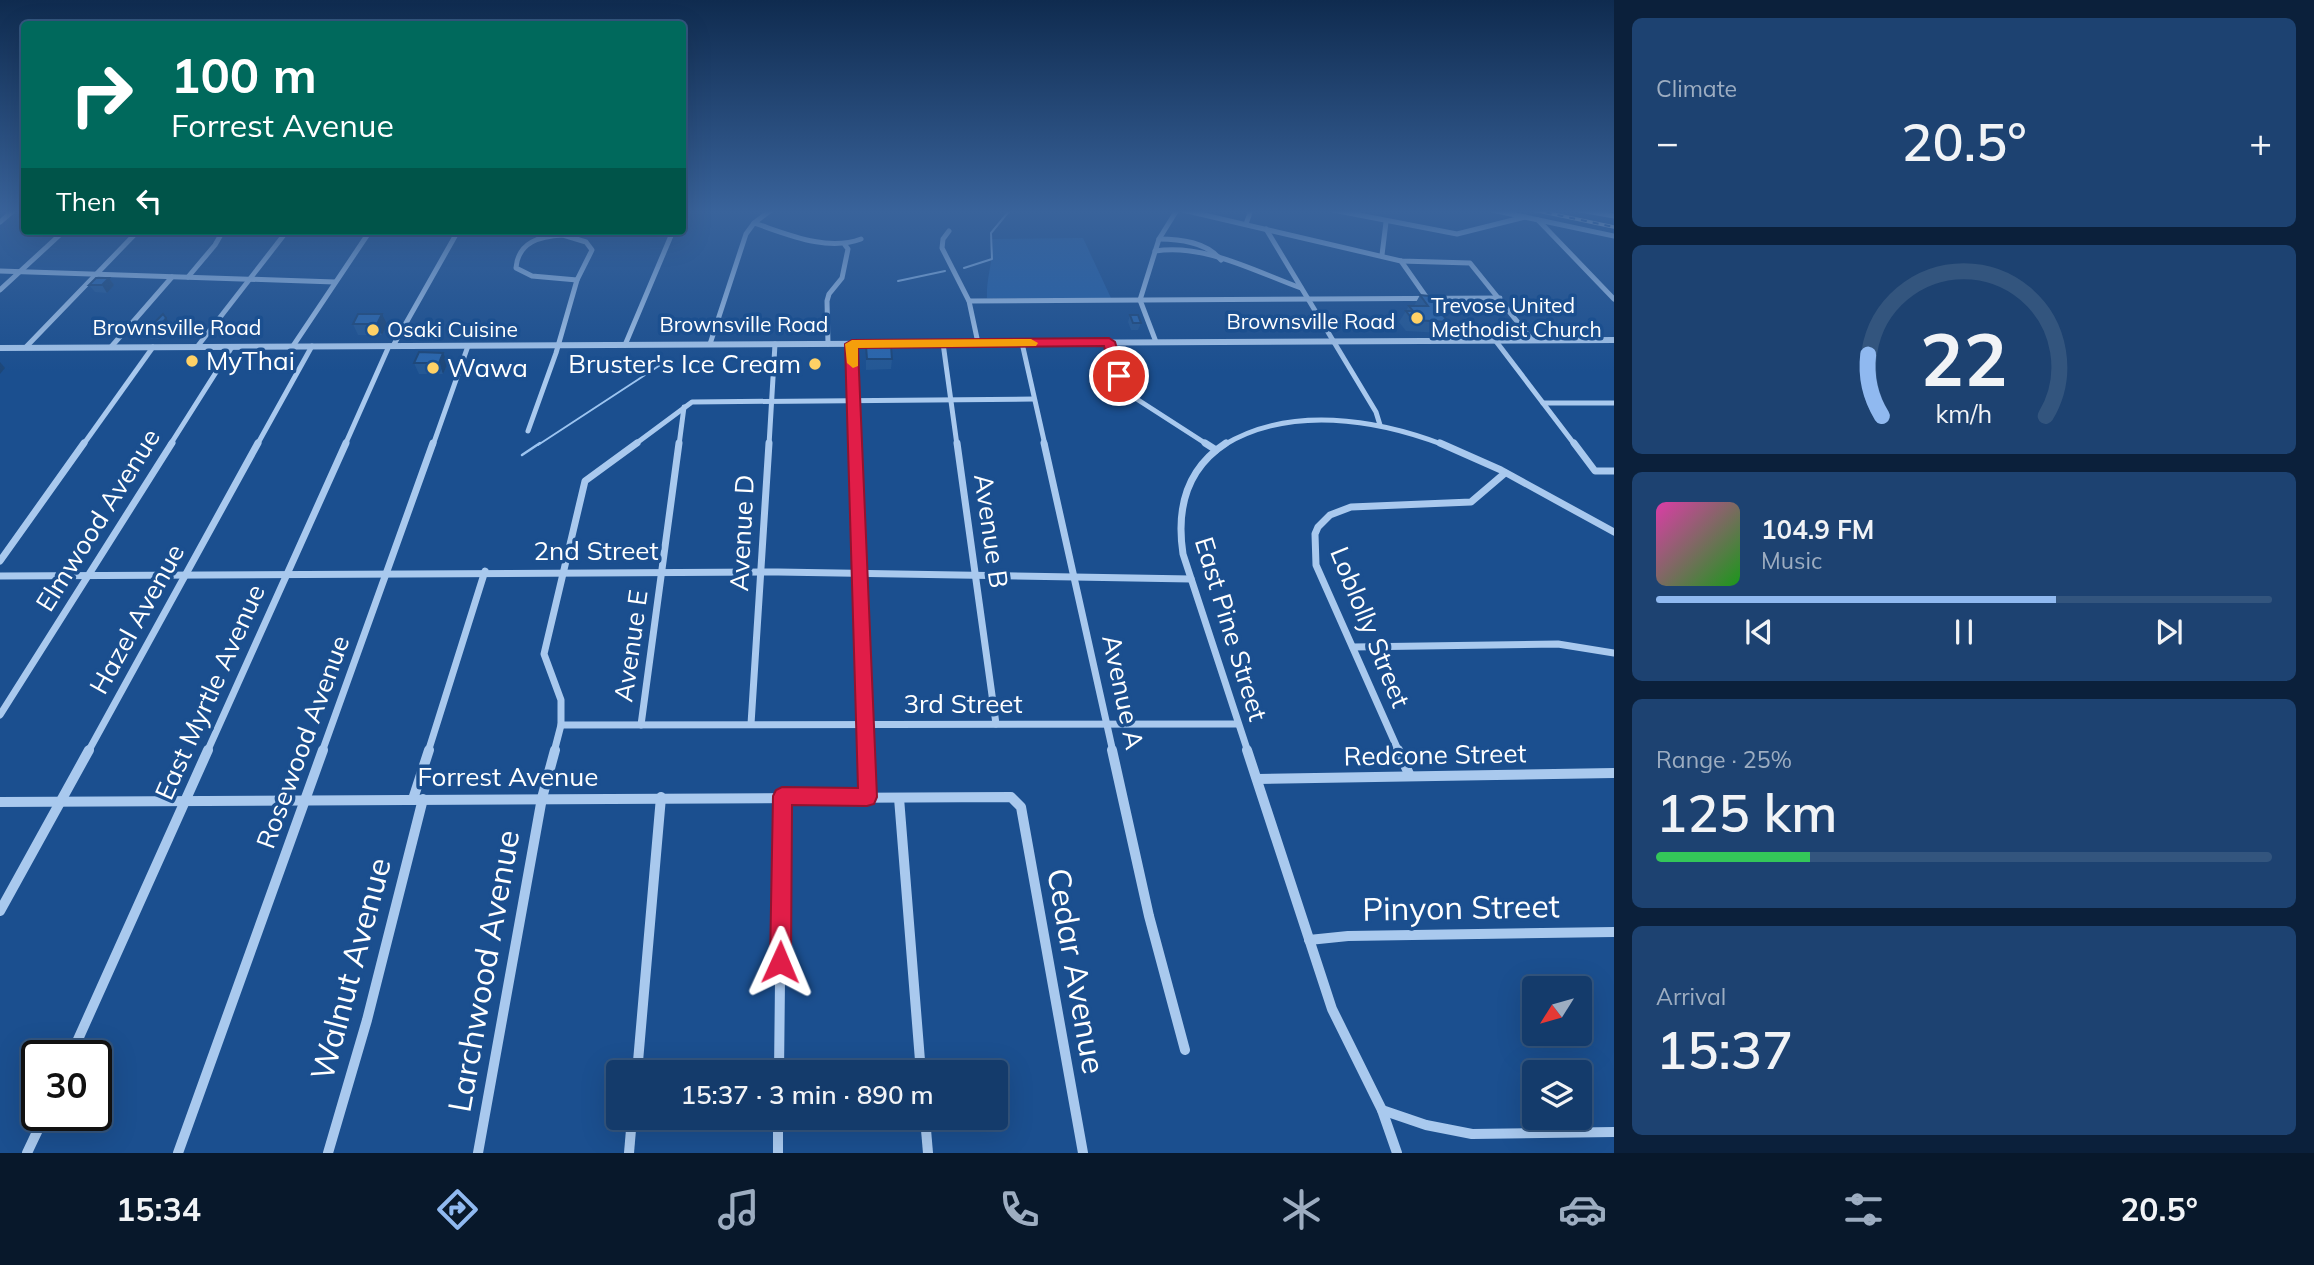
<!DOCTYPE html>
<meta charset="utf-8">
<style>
:root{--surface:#143b6b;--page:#1d4271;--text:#f1f3f6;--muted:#9dadc1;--line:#33557e;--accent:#90b9f0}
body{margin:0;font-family:Mulish,sans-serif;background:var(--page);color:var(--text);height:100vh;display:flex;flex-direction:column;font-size:26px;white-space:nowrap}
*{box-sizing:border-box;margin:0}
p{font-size:23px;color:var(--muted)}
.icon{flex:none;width:38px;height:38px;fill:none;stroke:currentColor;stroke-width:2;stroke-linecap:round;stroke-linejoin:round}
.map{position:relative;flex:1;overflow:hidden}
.sheet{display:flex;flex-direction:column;gap:18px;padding:18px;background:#0b203b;width:700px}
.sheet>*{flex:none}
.top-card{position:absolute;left:21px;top:21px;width:665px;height:214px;border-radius:7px;box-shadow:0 7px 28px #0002,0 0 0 2px var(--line);background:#00695c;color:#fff;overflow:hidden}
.needle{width:46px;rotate:233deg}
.fabs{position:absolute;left:1522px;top:976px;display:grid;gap:14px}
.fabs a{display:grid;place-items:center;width:70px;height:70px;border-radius:7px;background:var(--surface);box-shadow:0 7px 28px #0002,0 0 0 2px var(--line);font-size:35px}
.speed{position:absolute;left:21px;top:1040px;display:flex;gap:14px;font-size:35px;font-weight:700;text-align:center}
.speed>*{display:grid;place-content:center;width:91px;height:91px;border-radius:50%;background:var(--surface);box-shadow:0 7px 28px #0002,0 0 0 2px var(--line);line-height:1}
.speed .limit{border:4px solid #111;border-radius:10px;background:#fff;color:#111}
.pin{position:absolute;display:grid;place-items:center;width:60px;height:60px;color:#fff;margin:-30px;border:4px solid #fff;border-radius:50%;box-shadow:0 2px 7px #0007}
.me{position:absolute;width:77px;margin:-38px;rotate:1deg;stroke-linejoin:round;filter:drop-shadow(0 0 5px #0008)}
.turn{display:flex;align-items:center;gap:24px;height:147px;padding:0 35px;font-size:32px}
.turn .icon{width:91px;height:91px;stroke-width:2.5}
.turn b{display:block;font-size:49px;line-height:60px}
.then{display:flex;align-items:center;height:66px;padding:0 35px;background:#0003;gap:14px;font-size:26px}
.big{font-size:52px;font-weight:600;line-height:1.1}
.sheet .tile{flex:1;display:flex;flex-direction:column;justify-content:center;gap:10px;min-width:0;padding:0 24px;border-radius:10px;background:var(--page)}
.sheet .dial{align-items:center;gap:0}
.dial svg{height:182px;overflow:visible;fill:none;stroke:var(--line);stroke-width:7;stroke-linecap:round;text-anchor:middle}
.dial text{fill:var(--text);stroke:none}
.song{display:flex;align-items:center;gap:21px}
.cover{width:84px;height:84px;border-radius:10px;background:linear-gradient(135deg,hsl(320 70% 55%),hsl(120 70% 35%))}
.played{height:7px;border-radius:4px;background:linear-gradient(90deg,var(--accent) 65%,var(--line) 65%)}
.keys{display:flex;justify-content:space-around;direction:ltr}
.heat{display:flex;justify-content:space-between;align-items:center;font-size:38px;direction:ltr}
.charge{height:10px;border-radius:5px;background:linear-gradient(90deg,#34c759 25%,var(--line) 0)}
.trip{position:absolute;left:606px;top:1060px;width:402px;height:70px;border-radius:7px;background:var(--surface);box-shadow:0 7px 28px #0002,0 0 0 2px var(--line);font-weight:600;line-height:70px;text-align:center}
.menu{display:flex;height:112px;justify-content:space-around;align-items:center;background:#08182b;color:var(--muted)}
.menu .icon{width:49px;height:49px}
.menu .selected{color:var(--accent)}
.menu b{font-size:32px;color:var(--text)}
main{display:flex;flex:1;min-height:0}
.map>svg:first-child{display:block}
</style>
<main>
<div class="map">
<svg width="1614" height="1153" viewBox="0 0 1614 1153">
<rect width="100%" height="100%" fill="#1b4f8f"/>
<!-- green -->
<path fill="#2461a8" d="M1083,238L1111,298H987C986,277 994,260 992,239Z"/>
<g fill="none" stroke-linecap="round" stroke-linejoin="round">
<!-- stream-far1 -->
<g stroke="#9cc4f0" stroke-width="2">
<polyline points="964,268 992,259 991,233 1010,210"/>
<polyline points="898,281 945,271"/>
<polyline points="538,445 671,358"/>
</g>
<!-- stream -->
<polyline stroke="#9cc4f0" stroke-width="2.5" points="522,455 540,443"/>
<!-- minor-far2 -->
<g stroke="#a9c9ee" stroke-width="5">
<polyline points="1183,210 1401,261 1470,263 1532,340"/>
<polyline points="1333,210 1457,234 1525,217"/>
<polyline points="1492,210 1614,236"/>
<polyline points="1580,210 1614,216"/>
<polyline points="1538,220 1614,299"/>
<polyline points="0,222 14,210"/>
<path d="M754,223C787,234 827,252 861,239"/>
<polyline points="1246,224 1251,210"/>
<polyline points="1266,229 1376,412 1380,425"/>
<polyline points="949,231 943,239 942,248 969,301 978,343"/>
<path d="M563,235L586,242L592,250L577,280L532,276L516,268C518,242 540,236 563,235Z"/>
<path d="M1159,239C1181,239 1206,242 1221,260"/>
<path d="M1155,251C1204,243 1256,272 1301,288"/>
<polyline points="1382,255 1386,222"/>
<polyline points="1401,261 1429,301"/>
<polyline points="0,271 335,282"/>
<polyline points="188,277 215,245 223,231"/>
<polyline points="0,290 64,231"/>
<polyline points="969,301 1500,298"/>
<polyline points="1442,319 1457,340"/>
<polyline points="1495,340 1575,445"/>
<polyline points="1109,342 1119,376 1132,396 1208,445"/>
<polyline points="1156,342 1140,300 1159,239 1177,210"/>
<polyline points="943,343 957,445"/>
<polyline points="1022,343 1045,445"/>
<polyline points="710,344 746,234 754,223 771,210"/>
<polyline points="828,344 827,301 829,294 842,278 848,249 845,245"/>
<polyline points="852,344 855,445"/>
<polyline points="625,345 673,231"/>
<polyline points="293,346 370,231"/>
<polyline points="393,346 458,231"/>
<polyline points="26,347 138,231"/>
<polyline points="111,347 172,277"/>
<polyline points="197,347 287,231"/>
<polyline points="1543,403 1614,403"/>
<polyline points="528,431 556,353 577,280"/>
<polyline points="83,445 153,347"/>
<polyline points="170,445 232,347"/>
<polyline points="257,445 312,346"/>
<polyline points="345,445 389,346"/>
<polyline points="433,445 468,346"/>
<polyline points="634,445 692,402 1034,399"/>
<polyline points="679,445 684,407"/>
<polyline points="769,445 775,344"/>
<path d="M1224,445C1290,405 1376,419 1444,445"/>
</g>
<!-- minor-far1 -->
<g stroke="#a9c9ee" stroke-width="7">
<polyline points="855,443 865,752"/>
<polyline points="957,443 996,724"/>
<polyline points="1044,443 1113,752"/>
<polyline points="1205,443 1216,450"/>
<path d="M1226,443C1186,469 1176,508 1183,554L1248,752"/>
<polyline points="1440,443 1501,470 1614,532"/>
<polyline points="1574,443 1595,471 1614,471"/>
<polyline points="0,561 84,443"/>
<polyline points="0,576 778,572 1191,579"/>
<polyline points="1353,647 1558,644 1614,653"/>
<polyline points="0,715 172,443"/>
<polyline points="751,724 769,443"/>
<polyline points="561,725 1238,724"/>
<polyline points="641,725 679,443"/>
<polyline points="88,752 258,443"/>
<polyline points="207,752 346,443"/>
<polyline points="322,752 433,443"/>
<polyline points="428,752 485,571"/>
<polyline points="554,752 561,725 561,700 544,654 585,481 637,443"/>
<polyline points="1399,752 1316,565 1315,534 1318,527 1330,515 1351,507 1471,502 1505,473"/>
</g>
<!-- minor -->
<g stroke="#a9c9ee" stroke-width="10">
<polyline points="865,750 867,797"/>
<polyline points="1112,750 1149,916 1185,1050"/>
<polyline points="1247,750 1332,1009 1382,1110 1397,1153"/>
<polyline points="1398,750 1410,776"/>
<polyline points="1257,779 1614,773"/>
<polyline points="899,798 921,1073"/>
<polyline points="413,799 429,750"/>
<polyline points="0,802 1011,797 1021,807 1083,1153"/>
<polyline points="0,911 89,750"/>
<polyline points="1309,940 1348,936 1614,932"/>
<polyline points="71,1055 208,750"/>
<polyline points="637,1073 661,797"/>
<polyline points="779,1073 782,796"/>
<polyline points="1382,1110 1426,1125 1472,1134 1614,1132"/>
<polyline points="778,1118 778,1153"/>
<polyline points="925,1118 928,1153"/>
<polyline points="27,1153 45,1115"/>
<polyline points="178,1153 323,750"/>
<polyline points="328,1153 367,1020 423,799"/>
<polyline points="478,1153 542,798 555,750"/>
<polyline points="629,1153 632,1118"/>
</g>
<!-- tertiary -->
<polygon fill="#a9c9ee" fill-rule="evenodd" points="1614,337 1614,343 0,351 0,345"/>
<!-- rail casing -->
<g stroke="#fff" stroke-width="3.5">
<polyline id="rail" points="1534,210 1614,227"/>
</g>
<!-- rail -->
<use href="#rail" stroke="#1b4f8f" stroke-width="2" stroke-dasharray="6" stroke-linecap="butt"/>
</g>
<!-- wall -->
<g fill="#245895">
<polygon points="109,278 114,285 107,293 95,292 89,285"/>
<polygon points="1420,295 1448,322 1441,333 1406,331 1399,322 1409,306 1414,306"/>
<polygon points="1130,315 1141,323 1138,330 1131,330 1128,322"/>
<polygon points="353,324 387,324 382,335 358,335"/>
<polygon points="171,325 160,339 151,339 145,332"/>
<polygon points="866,346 892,359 891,369 866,370"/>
<polygon points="414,363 448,363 443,374 419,374"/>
</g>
<!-- shaded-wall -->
<g fill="#1d4779">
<polygon points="109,278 114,285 107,293 102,285"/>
<polygon points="382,314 387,324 382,335 377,324"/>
<polygon points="166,318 171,325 160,339 155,332"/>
<polygon points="443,353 448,363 443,374 439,363"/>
<polygon points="0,362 5,368 0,374"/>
</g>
<!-- building -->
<g fill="#2a66ad" stroke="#1d4779" stroke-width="2">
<polygon points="96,278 109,278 102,285 89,285"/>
<polygon points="1420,295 1429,296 1448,322 1413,320 1406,311 1413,311 1409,306 1428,306"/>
<polygon points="163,314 166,318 155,332 145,332"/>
<polygon points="358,314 382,314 377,324 353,324"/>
<polygon points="1130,315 1138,315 1141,323 1133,323"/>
<polygon points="866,346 891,346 892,359 867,359"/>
<polygon points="419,352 443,353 439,363 414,363"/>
</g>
<!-- sky -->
<linearGradient id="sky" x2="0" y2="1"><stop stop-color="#0f2b4f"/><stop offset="0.57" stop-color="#39639b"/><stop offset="1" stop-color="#39639b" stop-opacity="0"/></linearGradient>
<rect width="1614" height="371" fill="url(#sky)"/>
<!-- route -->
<polygon fill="#e11d48" stroke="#92132f" stroke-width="2" points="1109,338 1115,342 1125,376 1124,379 1114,379 1112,376 1104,346 858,348 877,797 874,804 867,806 792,805 791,962 788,970 780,973 773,970 770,962 773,796 776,790 782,787 858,788 845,344 852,340"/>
<!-- slow -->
<polygon fill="#f59e0b" points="1031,339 1038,343 1036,346 858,348 858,366 853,368 847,363 845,344 852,340"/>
<!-- markers -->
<g fill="#ffd166" stroke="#1b4f8f" stroke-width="2.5">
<circle cx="1417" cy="318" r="7"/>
<circle cx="373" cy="330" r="7"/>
<circle cx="192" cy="361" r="7"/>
<circle cx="815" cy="364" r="7"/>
<circle cx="433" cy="368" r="7"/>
</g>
<g text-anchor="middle" stroke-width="7" stroke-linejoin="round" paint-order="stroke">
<!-- far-poi labels -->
<g font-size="21" fill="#fff" stroke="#1b4f8f" text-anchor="start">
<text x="1431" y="313">Trevose United<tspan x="1431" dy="24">Methodist Church</tspan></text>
<text x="387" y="337">Osaki Cuisine</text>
</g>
<!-- far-street labels -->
<g font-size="21" fill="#fff" stroke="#1b4f8f">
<text x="1311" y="329">Brownsville Road</text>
<text x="744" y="332">Brownsville Road</text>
<text x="177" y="335">Brownsville Road</text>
</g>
<!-- poi labels -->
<g font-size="26" fill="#fff" stroke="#1b4f8f" text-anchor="start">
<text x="206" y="370">MyThai</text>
<text x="801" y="373" text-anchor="end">Bruster's Ice Cream</text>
<text x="447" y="377">Wawa</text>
</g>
<!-- street labels -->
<g font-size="26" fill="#fff" stroke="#1b4f8f">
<text transform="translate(98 520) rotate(-58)" y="9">Elmwood Avenue</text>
<text transform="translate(991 531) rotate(82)" y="9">Avenue B</text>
<text transform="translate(742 533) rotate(-87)" y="9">Avenue D</text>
<text x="596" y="560">2nd Street</text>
<text transform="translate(137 619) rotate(-61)" y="9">Hazel Avenue</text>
<text transform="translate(1370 627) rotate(68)" y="9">Loblolly Street</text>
<text transform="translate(1231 629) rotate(73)" y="9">East Pine Street</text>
<text transform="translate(631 646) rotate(-82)" y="9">Avenue E</text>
<text transform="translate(210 692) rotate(-66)" y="9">East Myrtle Avenue</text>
<text transform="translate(1123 692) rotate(78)" y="9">Avenue A</text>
<text x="963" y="713">3rd Street</text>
<text transform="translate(303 742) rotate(-70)" y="9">Rosewood Avenue</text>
<text transform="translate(1435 755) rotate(-1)" y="9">Redcone Street</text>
<text x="508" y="786">Forrest Avenue</text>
</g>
<!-- near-street labels -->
<g font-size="32" fill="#fff" stroke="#1b4f8f">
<text transform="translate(1461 908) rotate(-1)" y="11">Pinyon Street</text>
<text transform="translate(351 969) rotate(-75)" y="11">Walnut Avenue</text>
<text transform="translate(484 971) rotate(-80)" y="11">Larchwood Avenue</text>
<text transform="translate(1076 971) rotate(80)" y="11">Cedar Avenue</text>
</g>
</g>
</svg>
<div class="fabs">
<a><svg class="needle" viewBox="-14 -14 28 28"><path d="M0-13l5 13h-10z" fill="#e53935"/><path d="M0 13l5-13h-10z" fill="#9dadc1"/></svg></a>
<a><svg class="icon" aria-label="layers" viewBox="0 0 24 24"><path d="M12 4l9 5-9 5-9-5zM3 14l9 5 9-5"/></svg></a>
</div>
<div class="speed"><div class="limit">30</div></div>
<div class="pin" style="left:1119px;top:376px;background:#d93025"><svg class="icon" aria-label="arrive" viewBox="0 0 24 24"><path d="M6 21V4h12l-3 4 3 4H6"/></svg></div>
<svg class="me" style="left:780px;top:962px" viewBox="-20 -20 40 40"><path d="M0-17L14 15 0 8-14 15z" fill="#e11d48" stroke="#fff" stroke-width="4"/></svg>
<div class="trip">15:37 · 3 min · 890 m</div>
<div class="top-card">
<div class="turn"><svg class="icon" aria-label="right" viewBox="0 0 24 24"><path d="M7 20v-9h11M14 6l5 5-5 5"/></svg><div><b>100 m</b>Forrest Avenue</div></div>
<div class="then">Then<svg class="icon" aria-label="left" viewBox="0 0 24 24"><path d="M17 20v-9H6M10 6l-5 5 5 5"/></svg></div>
</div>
</div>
<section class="sheet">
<div class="tile"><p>Climate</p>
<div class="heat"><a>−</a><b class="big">20.5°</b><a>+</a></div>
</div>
<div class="tile dial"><svg viewBox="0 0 100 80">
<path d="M14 69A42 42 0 1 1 86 69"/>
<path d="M14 69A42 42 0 0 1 8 42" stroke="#90b9f0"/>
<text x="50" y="56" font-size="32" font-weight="700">22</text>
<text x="50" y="72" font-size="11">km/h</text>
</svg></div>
<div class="tile">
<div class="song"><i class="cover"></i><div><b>104.9 FM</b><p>Music</p></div></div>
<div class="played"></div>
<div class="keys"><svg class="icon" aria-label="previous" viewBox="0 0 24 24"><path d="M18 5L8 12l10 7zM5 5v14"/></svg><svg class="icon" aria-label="pause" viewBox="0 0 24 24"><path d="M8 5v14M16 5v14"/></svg><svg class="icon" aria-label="next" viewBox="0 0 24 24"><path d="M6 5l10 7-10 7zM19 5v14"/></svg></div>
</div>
<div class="tile"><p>Range · 25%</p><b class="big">125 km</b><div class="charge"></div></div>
<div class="tile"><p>Arrival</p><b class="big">15:37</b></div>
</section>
</main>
<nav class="menu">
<b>15:34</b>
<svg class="icon selected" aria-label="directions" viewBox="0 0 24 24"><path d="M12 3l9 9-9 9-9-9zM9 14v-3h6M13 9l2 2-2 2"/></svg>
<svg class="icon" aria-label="music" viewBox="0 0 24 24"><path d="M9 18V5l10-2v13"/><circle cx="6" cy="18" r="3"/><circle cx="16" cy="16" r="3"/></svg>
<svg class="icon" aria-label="phone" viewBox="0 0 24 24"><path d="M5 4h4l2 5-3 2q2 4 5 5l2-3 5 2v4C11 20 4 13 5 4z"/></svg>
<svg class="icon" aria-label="climate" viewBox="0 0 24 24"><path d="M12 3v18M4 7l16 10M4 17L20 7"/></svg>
<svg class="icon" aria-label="car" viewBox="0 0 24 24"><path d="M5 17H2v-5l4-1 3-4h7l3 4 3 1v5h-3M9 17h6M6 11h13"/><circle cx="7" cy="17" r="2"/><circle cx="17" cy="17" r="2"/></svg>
<svg class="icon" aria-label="filters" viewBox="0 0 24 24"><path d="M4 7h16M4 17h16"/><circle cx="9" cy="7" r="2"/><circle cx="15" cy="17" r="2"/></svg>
<b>20.5°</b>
</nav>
